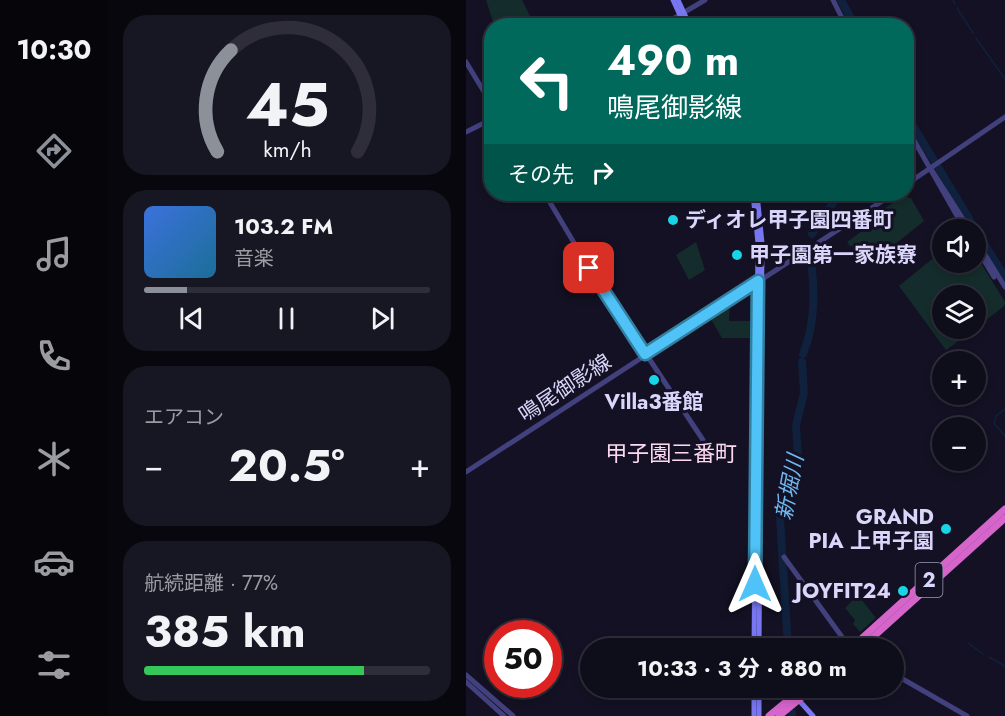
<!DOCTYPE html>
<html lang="ja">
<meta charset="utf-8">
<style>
:root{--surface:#0e0d1a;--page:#171623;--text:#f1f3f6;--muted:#9b9ca2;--line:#2e2d39;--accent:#8c9099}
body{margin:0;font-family:Jost,"Noto Sans JP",sans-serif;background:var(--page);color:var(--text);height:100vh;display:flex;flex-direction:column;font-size:22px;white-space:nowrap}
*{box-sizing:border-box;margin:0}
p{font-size:20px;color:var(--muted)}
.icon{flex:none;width:33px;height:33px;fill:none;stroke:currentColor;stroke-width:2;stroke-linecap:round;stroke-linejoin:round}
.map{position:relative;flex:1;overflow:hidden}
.drawer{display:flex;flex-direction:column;gap:15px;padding:15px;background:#08070e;width:358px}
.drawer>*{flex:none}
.banner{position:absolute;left:18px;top:18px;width:430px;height:183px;border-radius:24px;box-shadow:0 3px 9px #0003,0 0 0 2px var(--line);background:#00695c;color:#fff;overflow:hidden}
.controls{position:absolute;left:466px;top:219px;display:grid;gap:12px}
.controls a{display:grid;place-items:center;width:54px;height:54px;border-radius:50%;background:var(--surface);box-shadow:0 3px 9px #0003,0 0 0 2px var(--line);font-size:30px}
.speed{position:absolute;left:18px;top:620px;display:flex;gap:12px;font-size:30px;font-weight:700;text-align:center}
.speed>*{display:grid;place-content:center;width:78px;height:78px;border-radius:50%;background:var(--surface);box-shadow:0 3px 9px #0003,0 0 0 2px var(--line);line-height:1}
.speed .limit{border:9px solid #d22;background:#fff;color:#111}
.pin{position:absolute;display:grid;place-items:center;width:51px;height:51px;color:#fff;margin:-26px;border-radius:12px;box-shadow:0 3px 9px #0006}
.me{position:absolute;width:66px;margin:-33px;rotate:0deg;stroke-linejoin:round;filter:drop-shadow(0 0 4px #0008)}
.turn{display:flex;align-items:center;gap:21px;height:126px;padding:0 24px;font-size:27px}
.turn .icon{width:78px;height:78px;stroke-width:2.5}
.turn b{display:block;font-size:42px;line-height:51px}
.then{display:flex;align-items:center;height:57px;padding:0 24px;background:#0003;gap:12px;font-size:22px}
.big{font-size:45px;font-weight:700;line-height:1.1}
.drawer .tile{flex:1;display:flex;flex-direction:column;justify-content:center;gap:9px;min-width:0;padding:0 21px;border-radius:24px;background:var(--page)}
.drawer .dial{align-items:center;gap:0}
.dial svg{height:156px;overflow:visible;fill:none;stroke:var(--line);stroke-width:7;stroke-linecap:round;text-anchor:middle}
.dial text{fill:var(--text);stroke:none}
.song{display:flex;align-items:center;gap:18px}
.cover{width:72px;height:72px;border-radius:9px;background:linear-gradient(135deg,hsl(220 70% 55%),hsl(200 70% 35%))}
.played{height:6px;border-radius:3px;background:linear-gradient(90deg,var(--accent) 15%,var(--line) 15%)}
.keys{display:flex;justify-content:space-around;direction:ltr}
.heat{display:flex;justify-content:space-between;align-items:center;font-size:33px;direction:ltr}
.charge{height:9px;border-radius:4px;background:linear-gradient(90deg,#34c759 77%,var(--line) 0)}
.trip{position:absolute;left:114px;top:638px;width:324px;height:60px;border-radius:30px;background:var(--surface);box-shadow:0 3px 9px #0003,0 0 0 2px var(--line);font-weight:700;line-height:60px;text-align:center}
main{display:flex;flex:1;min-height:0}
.dock{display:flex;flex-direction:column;width:108px;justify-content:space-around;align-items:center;background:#06050a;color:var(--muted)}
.dock .icon{width:42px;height:42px}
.dock .active{color:var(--accent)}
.dock b{font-size:27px;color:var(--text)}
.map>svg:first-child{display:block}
</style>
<main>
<nav class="dock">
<b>10:30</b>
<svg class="icon active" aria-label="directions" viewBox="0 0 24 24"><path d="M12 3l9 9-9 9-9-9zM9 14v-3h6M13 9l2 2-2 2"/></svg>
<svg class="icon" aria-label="music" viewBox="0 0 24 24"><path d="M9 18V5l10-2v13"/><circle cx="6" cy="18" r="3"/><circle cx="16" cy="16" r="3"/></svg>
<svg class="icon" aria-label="phone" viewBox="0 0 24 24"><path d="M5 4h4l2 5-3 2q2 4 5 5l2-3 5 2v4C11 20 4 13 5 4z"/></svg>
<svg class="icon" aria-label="climate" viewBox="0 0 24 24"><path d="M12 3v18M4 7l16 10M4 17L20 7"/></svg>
<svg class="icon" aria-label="car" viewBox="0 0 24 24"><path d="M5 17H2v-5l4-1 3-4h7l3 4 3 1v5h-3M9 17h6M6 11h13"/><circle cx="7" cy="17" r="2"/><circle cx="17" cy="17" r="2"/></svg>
<svg class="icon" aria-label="filters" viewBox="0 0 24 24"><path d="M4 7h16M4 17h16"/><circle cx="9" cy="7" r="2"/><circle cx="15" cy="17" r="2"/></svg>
</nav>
<section class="drawer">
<div class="tile dial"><svg viewBox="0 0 100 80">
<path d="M14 69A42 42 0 1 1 86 69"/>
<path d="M14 69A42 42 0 0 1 21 17" stroke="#8c9099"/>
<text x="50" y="56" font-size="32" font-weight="700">45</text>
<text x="50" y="72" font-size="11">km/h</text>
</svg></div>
<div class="tile">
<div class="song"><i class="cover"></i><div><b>103.2 FM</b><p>音楽</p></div></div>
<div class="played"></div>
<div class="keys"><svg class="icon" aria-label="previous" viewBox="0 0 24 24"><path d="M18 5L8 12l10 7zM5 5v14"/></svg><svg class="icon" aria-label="pause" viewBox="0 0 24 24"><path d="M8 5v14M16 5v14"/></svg><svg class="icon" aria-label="next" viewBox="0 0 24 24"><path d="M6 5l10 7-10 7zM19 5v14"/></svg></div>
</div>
<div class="tile"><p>エアコン</p>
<div class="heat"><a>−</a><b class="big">20.5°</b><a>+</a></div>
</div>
<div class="tile"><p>航続距離 · 77%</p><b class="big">385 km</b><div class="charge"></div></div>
</section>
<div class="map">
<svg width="539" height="716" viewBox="0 0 539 716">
<rect width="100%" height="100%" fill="#131123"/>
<!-- green -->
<g fill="#142c2b">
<polygon points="20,0 56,0 65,18 62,24 28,25"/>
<polygon points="438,196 445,198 458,221 413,257 397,248 384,246 381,242 396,231 392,225"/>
<polygon points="230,242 239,270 223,280 210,255"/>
<polygon points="477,250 477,262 510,262 510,255 539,302 538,306 510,328 510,296 477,296 477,328 509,329 480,350 433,286"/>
<polygon points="264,302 263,321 285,321 284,338 256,338 243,316"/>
<polygon points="392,595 410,618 394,632 387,624 389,620 379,608"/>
</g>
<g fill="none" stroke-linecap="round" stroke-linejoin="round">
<!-- stream -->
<g stroke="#0f213d" stroke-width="1.5">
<polyline points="487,0 489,4"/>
<polyline points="491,8 507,33"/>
<polyline points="510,38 539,79"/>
<polyline points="539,409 530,416 528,423 539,436"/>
<polyline points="502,643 517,654"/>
<polyline points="523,657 539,666"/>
</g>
<!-- river -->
<g stroke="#0f213d" stroke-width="8">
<polyline points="375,0 389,26"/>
<polyline points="441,116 510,230"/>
<polyline points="510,230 539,277"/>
<polyline points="346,234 373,194"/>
<path d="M337,354C350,322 349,288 344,254"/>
<polyline points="322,648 314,517 332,455 330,425 338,393 336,362"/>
<polyline points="324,687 324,691"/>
<polyline points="326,713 326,716"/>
</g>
<!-- tertiary -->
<g stroke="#42407d" stroke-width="5">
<polyline points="367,0 380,26"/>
<polyline points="195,26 239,0"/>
<polyline points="0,62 26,105"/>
<polyline points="441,128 499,230"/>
<polyline points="0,132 26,119"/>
<polyline points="465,169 504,230"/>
<polyline points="441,184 539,117"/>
<polyline points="79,194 123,268 237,440"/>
<polyline points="510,240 539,287"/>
<polyline points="510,247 528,277"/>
<polyline points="0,472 427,194"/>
<polyline points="318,557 384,648"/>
<polyline points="428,674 501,716"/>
<polyline points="0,675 47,716"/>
<polyline points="0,682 38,716"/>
</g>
<!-- secondary -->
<g stroke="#7877f1" stroke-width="5">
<polyline points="207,0 219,26"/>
<polyline points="212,0 224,26"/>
<polyline points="287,194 292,243 288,648"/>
<polyline points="291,194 296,243 293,648"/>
<polyline points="330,697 347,716"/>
<polyline points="288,716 288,687"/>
<polyline points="293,716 293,687"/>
</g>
<!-- trunk -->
<g stroke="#d564cb" stroke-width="7">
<polyline points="385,648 539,509"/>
<polyline points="395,648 539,518"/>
<polyline points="303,716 338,687"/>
<polyline points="313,716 348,687"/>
</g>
</g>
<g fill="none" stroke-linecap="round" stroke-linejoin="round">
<!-- route casing -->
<g stroke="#337fa1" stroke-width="15">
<polyline id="route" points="123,268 179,354 292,281 289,584"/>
</g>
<!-- route -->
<use href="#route" stroke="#4fc3f7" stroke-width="10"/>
</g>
<!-- markers -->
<g fill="#17d5e6" stroke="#131123" stroke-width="2">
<circle cx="207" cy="220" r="6"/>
<circle cx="271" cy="255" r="6"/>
<circle cx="188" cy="380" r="6"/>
<circle cx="480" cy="529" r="6"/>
<circle cx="437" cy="591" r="6"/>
</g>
<g text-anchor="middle" stroke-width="6" stroke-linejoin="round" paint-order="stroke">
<!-- shield labels -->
<rect fill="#131123" stroke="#9e9bba" stroke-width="1.5" x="449.5" y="563" width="27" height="34" rx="4.5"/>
<g font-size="20" font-weight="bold" fill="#dad6fb">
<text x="463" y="587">2</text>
</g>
<!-- poi labels -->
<g font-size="21" font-weight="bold" fill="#dad6fb" stroke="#131123" text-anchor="start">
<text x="219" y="227">ディオレ甲子園四番町</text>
<text x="283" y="262">甲子園第一家族寮</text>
<text x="188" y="409" text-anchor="middle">Villa3番館</text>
<text x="468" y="524" text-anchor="end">GRAND<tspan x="468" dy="24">PIA 上甲子園</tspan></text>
<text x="425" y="598" text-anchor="end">JOYFIT24</text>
</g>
<!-- street labels -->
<g font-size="21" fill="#dad6fb" stroke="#131123">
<text transform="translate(99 388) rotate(-33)" y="7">鳴尾御影線</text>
</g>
<!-- neighbourhood labels -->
<g font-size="22" fill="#fbd8ef" stroke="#131123">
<text x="205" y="461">甲子園三番町</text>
</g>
<!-- water labels -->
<g font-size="22" font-style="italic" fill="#6fb7f0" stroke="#131123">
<text transform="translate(323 487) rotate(-79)" y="8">新堀川</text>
</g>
</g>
</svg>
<div class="controls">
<a><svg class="icon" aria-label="sound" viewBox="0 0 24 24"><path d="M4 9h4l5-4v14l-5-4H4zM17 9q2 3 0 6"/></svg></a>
<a><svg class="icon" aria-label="layers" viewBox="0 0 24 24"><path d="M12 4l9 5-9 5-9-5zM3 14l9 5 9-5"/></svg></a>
<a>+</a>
<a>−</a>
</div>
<div class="speed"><div class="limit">50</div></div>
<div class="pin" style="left:123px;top:268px;background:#d93025"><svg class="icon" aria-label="arrive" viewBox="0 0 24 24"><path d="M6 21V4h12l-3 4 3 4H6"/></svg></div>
<svg class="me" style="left:289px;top:584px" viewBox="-20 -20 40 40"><path d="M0-17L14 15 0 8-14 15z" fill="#4fc3f7" stroke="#fff" stroke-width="4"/></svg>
<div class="trip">10:33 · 3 分 · 880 m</div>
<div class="banner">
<div class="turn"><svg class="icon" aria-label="left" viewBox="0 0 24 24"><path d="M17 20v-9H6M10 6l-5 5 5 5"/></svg><div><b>490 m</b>鳴尾御影線</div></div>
<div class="then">その先<svg class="icon" aria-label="right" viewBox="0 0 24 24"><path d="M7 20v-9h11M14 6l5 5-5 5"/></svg></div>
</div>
</div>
</main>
